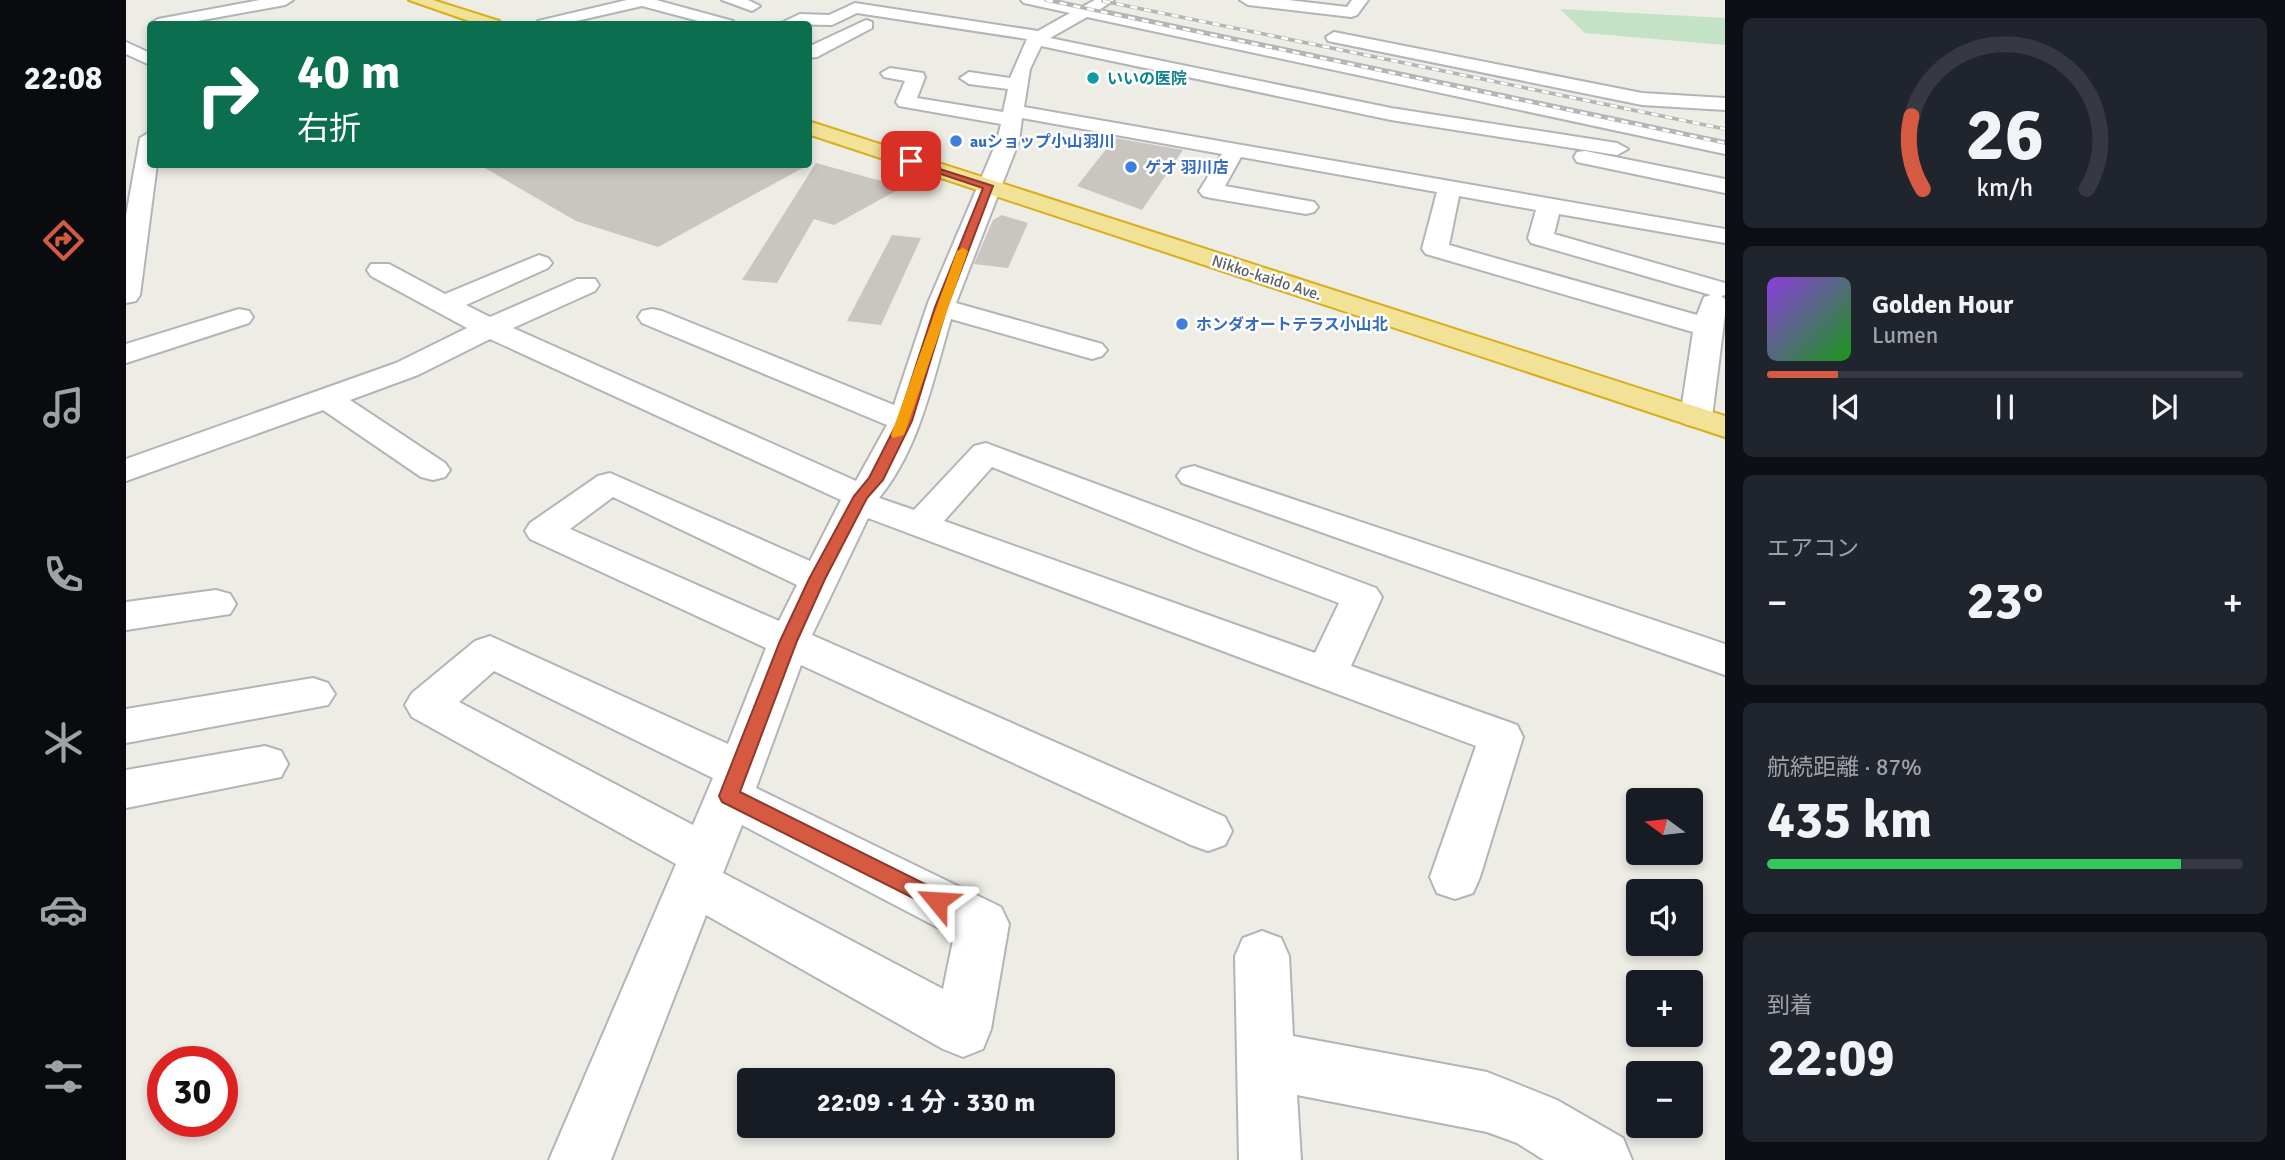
<!DOCTYPE html>
<html lang="ja">
<meta charset="utf-8">
<style>
:root{--surface:#171b24;--page:#20242c;--text:#f1f3f6;--muted:#9ea1a6;--line:#363941;--accent:#d65a42}
body{margin:0;font-family:Signika,"Noto Sans JP",sans-serif;background:var(--page);color:var(--text);height:100vh;display:flex;flex-direction:column;font-size:26px;white-space:nowrap}
*{box-sizing:border-box;margin:0}
p{font-size:23px;color:var(--muted)}
.icon{flex:none;width:38px;height:38px;fill:none;stroke:currentColor;stroke-width:2;stroke-linecap:round;stroke-linejoin:round}
.map{position:relative;flex:1;overflow:hidden}
.drawer{display:flex;flex-direction:column;gap:18px;padding:18px;background:#0d0f14;width:560px}
.drawer>*{flex:none}
.top-card{position:absolute;left:21px;top:21px;width:665px;height:147px;border-radius:7px;box-shadow:0 4px 10px #0003;background:#0b6e4f;color:#fff;overflow:hidden}
.needle{width:46px;rotate:285deg}
.fabs{position:absolute;left:1500px;top:788px;display:grid;gap:14px}
.fabs a{display:grid;place-items:center;width:77px;height:77px;border-radius:7px;background:var(--surface);box-shadow:0 4px 10px #0003;font-size:35px}
.speed{position:absolute;left:21px;top:1046px;display:flex;gap:14px;font-size:35px;font-weight:700;text-align:center}
.speed>*{display:grid;place-content:center;width:91px;height:91px;border-radius:50%;background:var(--surface);box-shadow:0 4px 10px #0003;line-height:1}
.speed .limit{border:10px solid #d22;background:#fff;color:#111}
.pin{position:absolute;display:grid;place-items:center;width:60px;height:60px;color:#fff;margin:-30px;border-radius:14px;box-shadow:0 4px 10px #0006}
.me{position:absolute;width:77px;margin:-38px;rotate:297deg;stroke-linejoin:round;filter:drop-shadow(0 0 5px #0008)}
.turn{display:flex;align-items:center;gap:24px;height:147px;padding:0 35px;font-size:32px}
.turn .icon{width:91px;height:91px;stroke-width:2.5}
.turn b{display:block;font-size:49px;line-height:60px}
.big{font-size:52px;font-weight:700;line-height:1.1}
.drawer .tile{flex:1;display:flex;flex-direction:column;justify-content:center;gap:10px;min-width:0;padding:0 24px;border-radius:10px;background:var(--page)}
.drawer .dial{align-items:center;gap:0}
.dial svg{height:182px;overflow:visible;fill:none;stroke:var(--line);stroke-width:7;stroke-linecap:round;text-anchor:middle}
.dial text{fill:var(--text);stroke:none}
.song{display:flex;align-items:center;gap:21px}
.cover{width:84px;height:84px;border-radius:10px;background:linear-gradient(135deg,hsl(270 70% 55%),hsl(120 70% 35%))}
.played{height:7px;border-radius:4px;background:linear-gradient(90deg,var(--accent) 15%,var(--line) 15%)}
.keys{display:flex;justify-content:space-around;direction:ltr}
.heat{display:flex;justify-content:space-between;align-items:center;font-size:38px;direction:ltr}
.charge{height:10px;border-radius:5px;background:linear-gradient(90deg,#34c759 87%,var(--line) 0)}
.trip{position:absolute;left:611px;top:1068px;width:378px;height:70px;border-radius:7px;background:var(--surface);box-shadow:0 4px 10px #0003;font-weight:700;line-height:70px;text-align:center}
main{display:flex;flex:1;min-height:0}
.tab-bar{display:flex;flex-direction:column;width:126px;justify-content:space-around;align-items:center;background:#090b0e;color:var(--muted)}
.tab-bar .icon{width:49px;height:49px}
.tab-bar .active{color:var(--accent)}
.tab-bar b{font-size:32px;color:var(--text)}
.map>svg:first-child{display:block}
</style>
<main>
<nav class="tab-bar">
<b>22:08</b>
<svg class="icon active" aria-label="directions" viewBox="0 0 24 24"><path d="M12 3l9 9-9 9-9-9zM9 14v-3h6M13 9l2 2-2 2"/></svg>
<svg class="icon" aria-label="music" viewBox="0 0 24 24"><path d="M9 18V5l10-2v13"/><circle cx="6" cy="18" r="3"/><circle cx="16" cy="16" r="3"/></svg>
<svg class="icon" aria-label="phone" viewBox="0 0 24 24"><path d="M5 4h4l2 5-3 2q2 4 5 5l2-3 5 2v4C11 20 4 13 5 4z"/></svg>
<svg class="icon" aria-label="climate" viewBox="0 0 24 24"><path d="M12 3v18M4 7l16 10M4 17L20 7"/></svg>
<svg class="icon" aria-label="car" viewBox="0 0 24 24"><path d="M5 17H2v-5l4-1 3-4h7l3 4 3 1v5h-3M9 17h6M6 11h13"/><circle cx="7" cy="17" r="2"/><circle cx="17" cy="17" r="2"/></svg>
<svg class="icon" aria-label="filters" viewBox="0 0 24 24"><path d="M4 7h16M4 17h16"/><circle cx="9" cy="7" r="2"/><circle cx="15" cy="17" r="2"/></svg>
</nav>
<div class="map">
<svg width="1599" height="1160" viewBox="0 0 1599 1160">
<rect width="100%" height="100%" fill="#edece5"/>
<!-- green -->
<polygon fill="#c4e2c6" points="1434,9 1599,18 1599,45 1459,33"/>
<!-- building -->
<g fill="#c9c6c1">
<polygon points="989,138 1057,150 1016,210 951,186"/>
<polygon points="690,163 777,187 708,225 688,219 651,283 616,280"/>
<polygon points="352,164 684,164 532,247 450,221"/>
<polygon points="876,215 902,223 882,268 848,264 867,220"/>
<polygon points="766,235 795,238 755,325 721,321"/>
</g>
<g fill="none" stroke-linecap="round" stroke-linejoin="round">
<!-- minor casing -->
<g stroke="#b2b4b8" stroke-width="4">
<g id="minor">
<polygon points="134,0 167,0 159,5 55,24 24,24 32,19"/>
<polygon points="501,0 530,0 607,21 609,24 584,24 516,6 437,24 410,24 412,21"/>
<polygon points="596,0 622,0 634,6 626,11"/>
<path d="M895,0H925L956,7L969,0H988L973,10L1599,142V154L961,17L924,38L1265,108L1491,143L1502,149L1491,155L1265,120L915,46L904,69L898,107L1599,229V243L1433,214L1428,234L1599,283V295L1595,296L1599,299V314L1586,417L1581,424L1570,427L1559,424L1554,417L1567,332L1300,254L1296,249L1311,192L1115,157L1099,186L1188,202L1192,207L1188,212L1180,214L1085,198L1077,196L1073,191L1096,154L896,118L893,141L830,303L976,344L981,350L976,356L966,359L825,319C807,379 794,448 753,498L788,510L848,446L860,443L1250,588L1256,597L1225,666L1391,725L1397,737L1354,877L1347,893L1329,899L1311,893L1304,877L1350,746L742,518L686,635L1099,817L1106,831L1099,845L1082,851L1065,845L675,665L630,788L875,907L883,924L865,1029L857,1049L837,1057L817,1049L580,915L485,1160H423L550,864L286,717L279,705L286,693L349,641L364,636L602,744L640,648L404,539L399,531L404,523L472,476L484,473L684,561L715,500L364,339L292,375L224,400L319,463L324,470L319,477L307,480L295,477L197,410L0,481V459L270,363L341,328L245,276L241,270L245,264H263L319,294L413,255L422,258L426,263L422,268L340,305L364,317L451,279H469L473,285L469,291L387,328L730,481L761,425L516,323L512,317L516,311L526,309L536,311L768,405L802,303L871,141L875,124L773,106L770,102L779,81L758,77L755,73L764,68L797,73L799,77L791,98L877,112L882,89L843,84L834,78L843,72L884,78L901,39L731,13L706,25L653,24L674,14L703,15L729,3L912,31L944,13L898,3ZM1333,196L1410,210L1402,238L1405,243L1585,295L1578,297L1571,315L1323,245ZM866,467L1074,551L1213,603L1189,653L818,521ZM487,497L671,585L653,621L444,529ZM368,671L587,778L567,825L333,702ZM616,825L828,936L817,989L597,873Z"/>
<polygon points="1114,0 1162,0 1221,7 1226,0 1242,0 1231,15 1225,17 1122,5"/>
<polygon points="740,20 746,22 746,28 691,57 682,58 682,47"/>
<polygon points="1208,32 1516,93 1599,98 1599,110 1516,105 1202,41 1200,37"/>
<polygon points="0,42 24,53 24,65 0,54"/>
<polygon points="24,132 24,164 31,164 14,295 10,301 0,303 0,216 14,138"/>
<polygon points="1459,151 1599,179 1599,193 1451,162 1448,157 1451,152"/>
<polygon points="113,309 123,311 127,317 123,323 0,363 0,344"/>
<polygon points="1068,466 1599,644 1599,675 1056,483 1051,476 1056,469"/>
<polygon points="90,590 104,594 110,604 104,614 0,630 0,602"/>
<polygon points="187,678 202,683 209,694 202,705 0,743 0,709"/>
<polygon points="139,746 155,751 162,764 155,777 0,808 0,770"/>
<polygon points="1136,931 1155,938 1163,956 1167,1036 1361,1072 1431,1100 1497,1138 1506,1160 1418,1160 1391,1143 1361,1132 1171,1095 1175,1160 1113,1160 1109,956 1117,938"/>
</g>
</g>
<!-- highway casing -->
<g stroke="#d9ae19" stroke-width="4">
<g id="highway">
<polygon points="283,0 307,0 373,21 375,24 352,24"/>
<polygon points="682,121 1599,416 1599,437 682,134"/>
</g>
</g>
<!-- minor -->
<use href="#minor" fill="#fff" fill-rule="evenodd"/>
<!-- highway -->
<use href="#highway" fill="#f1e298" fill-rule="evenodd"/>
<!-- rail casing -->
<g stroke="#b4b5b5" stroke-width="3.5">
<g id="rail">
<polyline points="920,0 1599,143"/>
<polyline points="977,1 1599,129"/>
</g>
</g>
<!-- rail -->
<use href="#rail" stroke="#fff" stroke-width="2.5" stroke-dasharray="7" stroke-linecap="butt"/>
</g>
<!-- route -->
<polygon fill="#d65a42" stroke="#8b3a2b" stroke-width="2" points="782,159 867,186 821,307 786,421 757,480 741,498 699,579 671,641 614,792 819,894 822,901 819,907 811,910 596,802 593,796 654,641 683,579 728,496 743,478 772,421 809,307 857,188 782,163"/>
<!-- slow -->
<polygon fill="#f59e0b" points="837,248 842,251 778,435 767,438 765,435 831,251"/>
<!-- markers -->
<circle fill="#0f9aa8" stroke="#fff" stroke-width="2.5" cx="967" cy="78" r="7"/>
<g fill="#3f7fe0" stroke="#fff" stroke-width="2.5">
<circle cx="830" cy="141" r="7"/>
<circle cx="1005" cy="167" r="7"/>
<circle cx="1056" cy="324" r="7"/>
</g>
<g text-anchor="middle" stroke-width="5" stroke-linejoin="round" paint-order="stroke">
<!-- far-culture labels -->
<g font-size="16" font-weight="bold" fill="#0d838f" stroke="#fff" text-anchor="start">
<text x="981" y="84">いいの医院</text>
</g>
<!-- far-shop labels -->
<g font-size="16" font-weight="bold" fill="#366cbe" stroke="#fff" text-anchor="start">
<text x="844" y="147">auショップ小山羽川</text>
<text x="1019" y="173">ゲオ 羽川店</text>
<text x="1070" y="330">ホンダオートテラス小山北</text>
</g>
<!-- far-street labels -->
<g font-size="16" fill="#5c5f63" stroke="#fff">
<text transform="translate(1141 277) rotate(18)" y="6">Nikko-kaido Ave.</text>
</g>
</g>
</svg>
<div class="fabs">
<a><svg class="needle" viewBox="-14 -14 28 28"><path d="M0-13l5 13h-10z" fill="#e53935"/><path d="M0 13l5-13h-10z" fill="#9ea1a6"/></svg></a>
<a><svg class="icon" aria-label="sound" viewBox="0 0 24 24"><path d="M4 9h4l5-4v14l-5-4H4zM17 9q2 3 0 6"/></svg></a>
<a>+</a>
<a>−</a>
</div>
<div class="speed"><div class="limit">30</div></div>
<div class="pin" style="left:785px;top:161px;background:#d93025"><svg class="icon" aria-label="arrive" viewBox="0 0 24 24"><path d="M6 21V4h12l-3 4 3 4H6"/></svg></div>
<svg class="me" style="left:811px;top:901px" viewBox="-20 -20 40 40"><path d="M0-17L14 15 0 8-14 15z" fill="#d65a42" stroke="#fff" stroke-width="4"/></svg>
<div class="trip">22:09 · 1 分 · 330 m</div>
<div class="top-card">
<div class="turn"><svg class="icon" aria-label="right" viewBox="0 0 24 24"><path d="M7 20v-9h11M14 6l5 5-5 5"/></svg><div><b>40 m</b>右折</div></div>
</div>
</div>
<section class="drawer">
<div class="tile dial"><svg viewBox="0 0 100 80">
<path d="M14 69A42 42 0 1 1 86 69"/>
<path d="M14 69A42 42 0 0 1 9 37" stroke="#d65a42"/>
<text x="50" y="56" font-size="32" font-weight="700">26</text>
<text x="50" y="72" font-size="11">km/h</text>
</svg></div>
<div class="tile">
<div class="song"><i class="cover"></i><div><b>Golden Hour</b><p>Lumen</p></div></div>
<div class="played"></div>
<div class="keys"><svg class="icon" aria-label="previous" viewBox="0 0 24 24"><path d="M18 5L8 12l10 7zM5 5v14"/></svg><svg class="icon" aria-label="pause" viewBox="0 0 24 24"><path d="M8 5v14M16 5v14"/></svg><svg class="icon" aria-label="next" viewBox="0 0 24 24"><path d="M6 5l10 7-10 7zM19 5v14"/></svg></div>
</div>
<div class="tile"><p>エアコン</p>
<div class="heat"><a>−</a><b class="big">23°</b><a>+</a></div>
</div>
<div class="tile"><p>航続距離 · 87%</p><b class="big">435 km</b><div class="charge"></div></div>
<div class="tile"><p>到着</p><b class="big">22:09</b></div>
</section>
</main>
